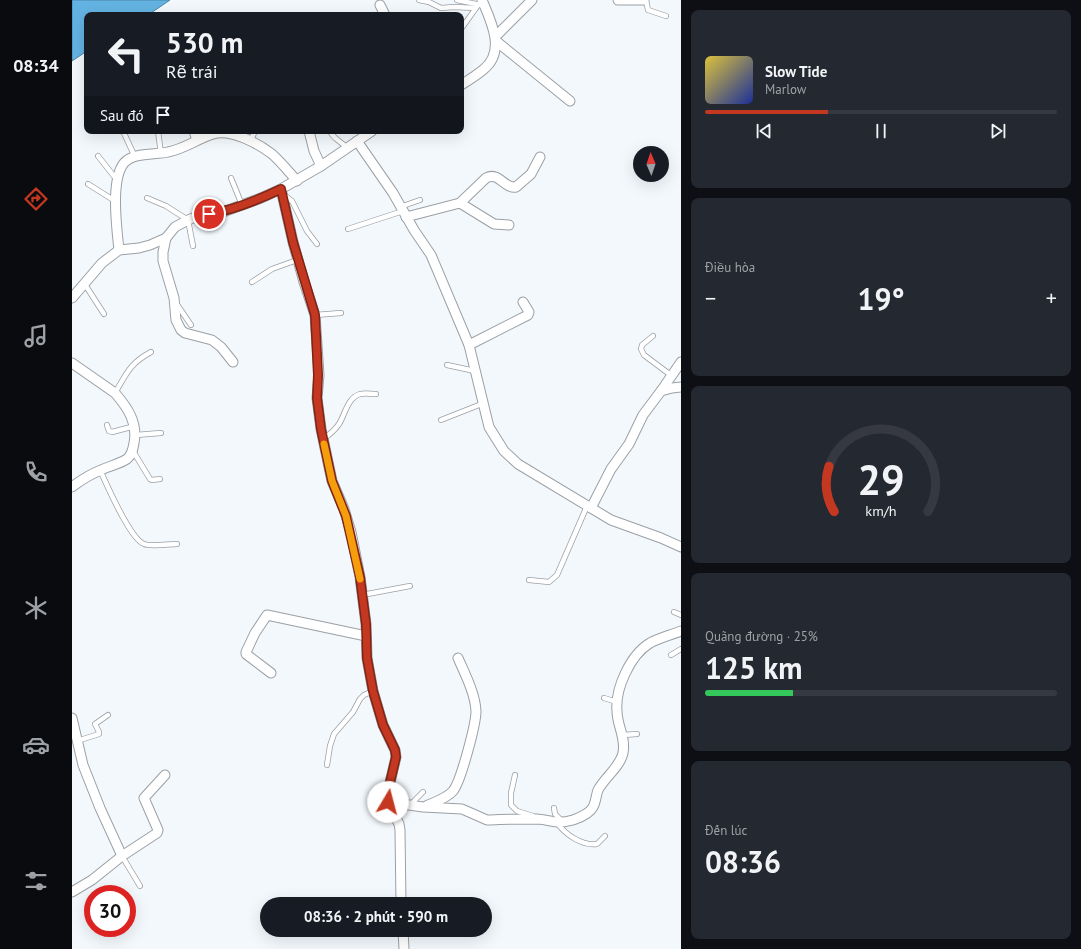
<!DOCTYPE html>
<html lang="vi">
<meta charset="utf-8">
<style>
:root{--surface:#171b24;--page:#242831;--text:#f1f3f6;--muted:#9ea1a6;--line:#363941;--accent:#c43821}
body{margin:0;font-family:"PT Sans",sans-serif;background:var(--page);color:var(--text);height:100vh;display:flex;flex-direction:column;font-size:15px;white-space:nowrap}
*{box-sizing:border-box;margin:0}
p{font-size:13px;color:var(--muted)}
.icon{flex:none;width:22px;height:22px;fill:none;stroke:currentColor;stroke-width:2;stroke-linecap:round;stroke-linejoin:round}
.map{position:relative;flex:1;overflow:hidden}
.side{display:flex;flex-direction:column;gap:10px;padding:10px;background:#0d0f14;width:400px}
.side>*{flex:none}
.top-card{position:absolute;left:12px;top:12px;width:380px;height:122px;border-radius:8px;box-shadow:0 4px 16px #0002;background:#171b24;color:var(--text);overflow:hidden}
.needle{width:26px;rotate:358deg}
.tools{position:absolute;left:561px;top:146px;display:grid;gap:8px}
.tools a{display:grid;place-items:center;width:36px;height:36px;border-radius:50%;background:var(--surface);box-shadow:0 4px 16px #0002;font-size:20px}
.speed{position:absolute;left:12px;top:885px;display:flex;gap:8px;font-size:20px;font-weight:700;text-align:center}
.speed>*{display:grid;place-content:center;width:52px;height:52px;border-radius:50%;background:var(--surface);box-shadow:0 4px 16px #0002;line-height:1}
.speed .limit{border:6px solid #d22;background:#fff;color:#111}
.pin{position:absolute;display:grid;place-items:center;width:34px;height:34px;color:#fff;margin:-17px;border:2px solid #fff;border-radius:50%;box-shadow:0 1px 4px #0007}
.me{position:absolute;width:44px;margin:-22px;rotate:8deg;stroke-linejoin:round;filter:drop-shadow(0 0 3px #0008)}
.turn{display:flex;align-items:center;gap:14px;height:84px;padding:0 16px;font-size:18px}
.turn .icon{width:52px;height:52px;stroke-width:2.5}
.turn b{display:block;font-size:28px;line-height:34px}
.then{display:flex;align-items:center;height:38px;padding:0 16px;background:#0003;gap:8px;font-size:15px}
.big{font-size:30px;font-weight:700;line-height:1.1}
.side .card{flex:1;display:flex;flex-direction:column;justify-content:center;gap:6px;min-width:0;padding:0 14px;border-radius:8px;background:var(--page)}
.side .dial{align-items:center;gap:0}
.dial svg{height:104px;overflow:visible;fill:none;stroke:var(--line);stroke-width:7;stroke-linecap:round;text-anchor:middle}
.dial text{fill:var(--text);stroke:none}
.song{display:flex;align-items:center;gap:12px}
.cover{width:48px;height:48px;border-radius:6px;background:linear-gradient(135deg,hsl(50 70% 55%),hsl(230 70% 35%))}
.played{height:4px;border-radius:2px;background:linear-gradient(90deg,var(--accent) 35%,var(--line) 35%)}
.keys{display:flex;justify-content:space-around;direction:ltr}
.heat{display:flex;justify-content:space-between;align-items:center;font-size:22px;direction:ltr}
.charge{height:6px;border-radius:3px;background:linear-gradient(90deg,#34c759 25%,var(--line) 0)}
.trip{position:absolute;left:188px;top:897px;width:232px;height:40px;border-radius:20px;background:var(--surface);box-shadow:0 4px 16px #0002;font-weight:700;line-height:40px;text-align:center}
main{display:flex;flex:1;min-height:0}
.tab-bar{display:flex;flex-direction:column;width:72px;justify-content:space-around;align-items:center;background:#090b0e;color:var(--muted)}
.tab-bar .icon{width:28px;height:28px}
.tab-bar .active{color:var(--accent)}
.tab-bar b{font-size:18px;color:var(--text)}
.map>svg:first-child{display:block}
</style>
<main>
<nav class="tab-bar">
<b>08:34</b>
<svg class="icon active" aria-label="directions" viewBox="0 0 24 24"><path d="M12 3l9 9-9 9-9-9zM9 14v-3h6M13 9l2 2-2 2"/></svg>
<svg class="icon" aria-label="music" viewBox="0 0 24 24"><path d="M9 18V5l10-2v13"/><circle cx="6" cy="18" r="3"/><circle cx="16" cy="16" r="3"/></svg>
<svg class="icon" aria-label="phone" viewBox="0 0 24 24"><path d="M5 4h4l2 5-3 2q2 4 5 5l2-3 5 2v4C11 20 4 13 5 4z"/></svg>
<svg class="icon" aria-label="climate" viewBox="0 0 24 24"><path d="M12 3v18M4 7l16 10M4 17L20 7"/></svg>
<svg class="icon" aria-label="car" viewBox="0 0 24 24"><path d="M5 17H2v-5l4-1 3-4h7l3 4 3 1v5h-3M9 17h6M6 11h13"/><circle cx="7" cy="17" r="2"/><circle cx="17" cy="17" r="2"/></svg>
<svg class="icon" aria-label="filters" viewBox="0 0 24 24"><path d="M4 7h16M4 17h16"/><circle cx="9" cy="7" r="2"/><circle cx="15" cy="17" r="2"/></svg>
</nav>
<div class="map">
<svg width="609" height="949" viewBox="0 0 609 949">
<rect width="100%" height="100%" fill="#f3f8fd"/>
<!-- water -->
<polygon fill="#63b3e2" stroke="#4c84a6" points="0,0 98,0 76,15 15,15 15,51 0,61"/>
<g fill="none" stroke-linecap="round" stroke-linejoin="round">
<!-- lane casing -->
<g stroke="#9ba0a5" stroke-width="6">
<g id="lane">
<polyline points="347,0 357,2 369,8 382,7 404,8 407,4"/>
<polyline points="385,0 409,5"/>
<polyline points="574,0 576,10 594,16"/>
<polyline points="389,29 404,8"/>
<polyline points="51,131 63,157"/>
<polyline points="86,131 89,154"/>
<path d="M258,131C262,140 268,140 275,148"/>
<polyline points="178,142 183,131"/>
<polyline points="26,156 45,180"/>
<polyline points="159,178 170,205"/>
<polyline points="16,184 43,201"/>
<polyline points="211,194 220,201 235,231 245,244"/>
<polyline points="75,198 94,206 116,220 121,246"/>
<polyline points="328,207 348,200"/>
<polyline points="276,229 331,211"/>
<polyline points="180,282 200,269 225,260"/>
<polyline points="12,283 32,314"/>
<polyline points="104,303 119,325"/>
<polyline points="243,315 269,313"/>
<polyline points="581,336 570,345 569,349 572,355 600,376"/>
<polyline points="375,365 403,371"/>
<path d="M43,393C55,373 57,364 79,352"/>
<polyline points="369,420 412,403"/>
<polyline points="35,425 37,431 40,432 63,426"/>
<polyline points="64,435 89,433"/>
<path d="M251,439C257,435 263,430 267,424C273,415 275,398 288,394C293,393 299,394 304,394"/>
<polyline points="61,451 78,479 80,480 88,479"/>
<path d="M28,470C35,485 58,539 72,544C79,547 97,544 105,544"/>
<polyline points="457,580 477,582 485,575 515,506"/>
<polyline points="290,595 338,586"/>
<polyline points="602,612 609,615"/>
<polyline points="599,655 609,649"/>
<polyline points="532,698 545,702"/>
<polyline points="551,735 565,734"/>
<polyline points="5,741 27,734 27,732 23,724 36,715"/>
<polyline points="255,765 258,746 262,734 281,712 288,699 292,695 301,691"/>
<polyline points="443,775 439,793 439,805 445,811 461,816"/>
<polyline points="338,805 351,792"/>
<polyline points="482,808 483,814 490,821"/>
<path d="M485,823C494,835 510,846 525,844L533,836"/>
<polyline points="50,856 68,886"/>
<polyline points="335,904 349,902 357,904"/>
</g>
</g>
<!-- street casing -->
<g stroke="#9ba0a5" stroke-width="11">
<g id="street">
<polyline points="546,0 572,0"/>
<polyline points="308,5 313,15"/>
<polyline points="424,36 460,0"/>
<polyline points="424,41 498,101"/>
<path d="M389,85C397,80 405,75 412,69C434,51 419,21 410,0"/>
<polyline points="122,131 125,140"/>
<polyline points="237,131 242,151 249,166"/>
<polyline points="285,141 321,193 342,230 359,255 397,345 417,427 432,451 446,464 539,520 589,538 609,547"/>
<polyline points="209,189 221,242 232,282 243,315 247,375 245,398 249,429 260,481 272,509 279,532 288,577 294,624 295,658 301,691 311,725 323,750 324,757 316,791 316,802 327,824 328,830 329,904"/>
<polyline points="388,203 422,224 437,225"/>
<path d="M334,217L388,203L414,178C427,171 432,189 444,187L459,174L468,157"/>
<polyline points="94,238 91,252 91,261 102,298 104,320 109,330 113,333 140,340 149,347 161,362"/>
<path d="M47,250C45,230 38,180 52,163C61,152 83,155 96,152C112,149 125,139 141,134C158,128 187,144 200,154C209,162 217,172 225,181"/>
<polyline points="0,298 30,263 47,250 67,248 78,245 94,238 103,227 116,220 126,216 148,213 189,198 209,189 249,166 300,131"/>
<polyline points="397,345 456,315 457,312 451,302"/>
<path d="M0,363L43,393C56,408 66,423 62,443C61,449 60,455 55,459C47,464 38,466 29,470C19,474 9,480 0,487"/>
<polyline points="589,391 609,362"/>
<polyline points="519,508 539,469 557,444 571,415 589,391 600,388 609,387"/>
<polyline points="199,673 174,654 174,652 183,633 195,615 294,636"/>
<polyline points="0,718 11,765 28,808 50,856 85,833 86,830 72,798 93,775"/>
<path d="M316,802L351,807L390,809L415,820H419C435,819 450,819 465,819C481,820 483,825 501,820C507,818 518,813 521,807C524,802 524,795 526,790C533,777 548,767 551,753C554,737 545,726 545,711C543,689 558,655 578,643C587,638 599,635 609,631"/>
<path d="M354,806C363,802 375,798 381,791C389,781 404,724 404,711C403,693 393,674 386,658"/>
<polyline points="0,892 20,880 50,856"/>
<polyline points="331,930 332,949"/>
</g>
</g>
<!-- lane -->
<use href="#lane" stroke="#fff" stroke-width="4.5"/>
<!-- street -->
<use href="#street" stroke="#fff" stroke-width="9"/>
</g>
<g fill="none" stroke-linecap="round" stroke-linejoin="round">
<!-- route casing -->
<g stroke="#7f2415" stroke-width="10">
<path id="route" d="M137,214C162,210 186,200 209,189L221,242L243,315L246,375L245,398L249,429L260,481L274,516L288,577L294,624L295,658L301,691L311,725L323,750L324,757L316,791V802"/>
</g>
<!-- route -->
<use href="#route" stroke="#c43821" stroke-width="7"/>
<!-- slow -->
<polyline stroke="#f59e0b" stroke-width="7" points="252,444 260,481 274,516 288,579"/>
</g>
</svg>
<div class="tools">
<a><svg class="needle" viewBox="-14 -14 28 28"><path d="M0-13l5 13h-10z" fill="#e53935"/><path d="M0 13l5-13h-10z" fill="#9ea1a6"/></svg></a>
</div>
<div class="speed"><div class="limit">30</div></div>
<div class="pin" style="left:137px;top:214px;background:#d93025"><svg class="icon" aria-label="arrive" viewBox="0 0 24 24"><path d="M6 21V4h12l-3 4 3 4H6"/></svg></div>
<svg class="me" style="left:316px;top:802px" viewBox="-20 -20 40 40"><circle r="19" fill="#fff"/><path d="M0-13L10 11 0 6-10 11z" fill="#c43821"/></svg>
<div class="trip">08:36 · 2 phút · 590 m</div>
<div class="top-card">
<div class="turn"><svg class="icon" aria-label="left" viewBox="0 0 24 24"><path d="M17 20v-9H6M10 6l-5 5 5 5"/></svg><div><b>530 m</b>Rẽ trái</div></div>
<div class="then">Sau đó<svg class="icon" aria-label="arrive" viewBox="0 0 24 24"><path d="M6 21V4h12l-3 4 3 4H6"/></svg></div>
</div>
</div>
<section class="side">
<div class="card">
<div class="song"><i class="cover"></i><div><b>Slow Tide</b><p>Marlow</p></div></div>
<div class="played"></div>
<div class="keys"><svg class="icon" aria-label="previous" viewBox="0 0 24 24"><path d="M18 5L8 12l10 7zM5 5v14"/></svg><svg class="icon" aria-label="pause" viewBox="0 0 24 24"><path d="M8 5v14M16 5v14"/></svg><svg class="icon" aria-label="next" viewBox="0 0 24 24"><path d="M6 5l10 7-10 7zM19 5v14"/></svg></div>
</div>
<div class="card"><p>Điều hòa</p>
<div class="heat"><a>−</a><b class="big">19°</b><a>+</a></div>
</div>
<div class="card dial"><svg viewBox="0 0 100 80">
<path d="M14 69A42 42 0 1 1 86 69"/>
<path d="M14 69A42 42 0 0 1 10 34" stroke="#c43821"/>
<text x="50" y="56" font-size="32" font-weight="700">29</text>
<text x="50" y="72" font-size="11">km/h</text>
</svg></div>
<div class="card"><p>Quãng đường · 25%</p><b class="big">125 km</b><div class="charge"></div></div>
<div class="card"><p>Đến lúc</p><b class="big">08:36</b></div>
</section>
</main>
